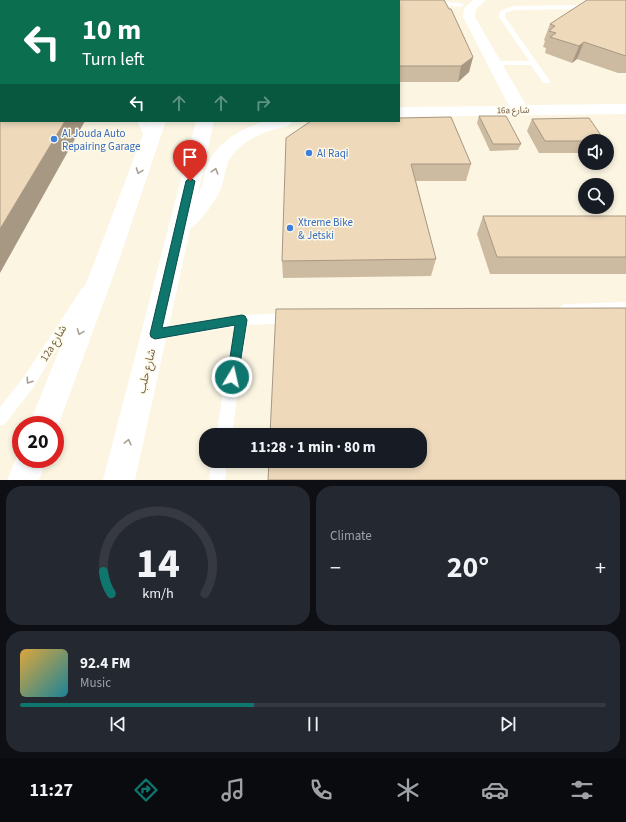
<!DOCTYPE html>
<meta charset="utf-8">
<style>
:root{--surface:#171b24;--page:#242831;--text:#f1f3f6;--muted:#9ea1a6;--line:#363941;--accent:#0f766e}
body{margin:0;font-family:"Source Sans 3","Noto Sans Arabic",sans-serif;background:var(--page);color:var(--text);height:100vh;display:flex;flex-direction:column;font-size:15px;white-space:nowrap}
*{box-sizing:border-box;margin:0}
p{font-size:13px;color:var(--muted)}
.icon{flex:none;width:22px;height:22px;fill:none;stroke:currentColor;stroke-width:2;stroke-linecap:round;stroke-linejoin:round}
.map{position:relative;height:480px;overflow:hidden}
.sheet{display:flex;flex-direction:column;gap:6px;padding:6px;background:#0d0f14;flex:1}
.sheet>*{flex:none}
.guide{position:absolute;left:0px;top:0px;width:400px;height:122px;box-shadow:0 2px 6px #0003;background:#0b6e4f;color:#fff;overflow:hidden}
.tools{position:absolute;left:578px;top:134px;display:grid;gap:8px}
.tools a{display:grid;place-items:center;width:36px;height:36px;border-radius:50%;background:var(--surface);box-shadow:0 2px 6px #0003;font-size:20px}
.speed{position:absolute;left:12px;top:416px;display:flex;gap:8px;font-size:20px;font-weight:700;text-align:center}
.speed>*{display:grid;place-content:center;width:52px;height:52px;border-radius:50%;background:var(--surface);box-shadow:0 2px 6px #0003;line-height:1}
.speed .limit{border:6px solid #d22;background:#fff;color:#111}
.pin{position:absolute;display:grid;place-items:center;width:34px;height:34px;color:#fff;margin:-41px -17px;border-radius:50% 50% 50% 0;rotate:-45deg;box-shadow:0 0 4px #0007}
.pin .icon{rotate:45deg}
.me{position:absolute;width:44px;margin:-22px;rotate:9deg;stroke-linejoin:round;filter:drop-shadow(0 0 3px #0008)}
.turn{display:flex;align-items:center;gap:14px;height:84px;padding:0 16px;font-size:18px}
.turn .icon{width:52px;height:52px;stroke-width:2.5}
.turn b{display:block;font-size:28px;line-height:34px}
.lanes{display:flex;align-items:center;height:38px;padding:0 16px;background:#0003;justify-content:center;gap:20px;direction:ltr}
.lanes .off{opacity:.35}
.big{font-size:30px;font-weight:700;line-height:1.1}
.sheet .card{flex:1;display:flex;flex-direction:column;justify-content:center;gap:6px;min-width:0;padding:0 14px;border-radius:16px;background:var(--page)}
.sheet .dial{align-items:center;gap:0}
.dial svg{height:104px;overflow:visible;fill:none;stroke:var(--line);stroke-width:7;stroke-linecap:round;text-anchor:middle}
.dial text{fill:var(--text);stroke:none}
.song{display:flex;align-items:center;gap:12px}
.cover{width:48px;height:48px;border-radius:6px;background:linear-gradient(135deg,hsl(40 70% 55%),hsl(190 70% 35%))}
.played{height:4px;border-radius:2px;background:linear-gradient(90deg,var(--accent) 40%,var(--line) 40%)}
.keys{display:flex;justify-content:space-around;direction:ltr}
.heat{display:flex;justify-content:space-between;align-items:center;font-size:22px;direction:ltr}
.sheet .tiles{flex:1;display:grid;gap:6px;grid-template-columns:1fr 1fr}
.card:last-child{grid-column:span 2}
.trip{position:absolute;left:199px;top:428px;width:228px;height:40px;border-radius:16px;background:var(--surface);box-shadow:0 2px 6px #0003;font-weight:700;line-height:40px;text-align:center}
.dock{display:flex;height:64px;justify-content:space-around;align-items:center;background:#090b0e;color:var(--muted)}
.dock .icon{width:28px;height:28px}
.dock .on{color:var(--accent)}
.dock b{font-size:18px;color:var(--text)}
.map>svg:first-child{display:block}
</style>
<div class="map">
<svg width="626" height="480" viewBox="0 0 626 480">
<rect width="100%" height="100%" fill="#fbf5e2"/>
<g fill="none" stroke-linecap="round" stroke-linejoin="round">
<!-- service -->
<g fill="#fff" fill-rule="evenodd">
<polygon points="432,1 461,3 464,5 461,7 430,4 430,2"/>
<polygon points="513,6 589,5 592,7 589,9 514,10 505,13 505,17 550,81 549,83 543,83 531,65 493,65 489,63 493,61 529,61 499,17 500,11"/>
<polygon points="137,121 145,121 154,140 153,142 147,142"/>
<polygon points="86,286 90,288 92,291 90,294 33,388 5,424 0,426 0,407 23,378 82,288"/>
<polygon points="626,302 626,312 566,314 562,313 560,309 562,305 566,304"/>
<polygon points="291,313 295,314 297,318 295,322 291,323 247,325 232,435 216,435 234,327 155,340 150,338 149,334 150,330 155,328 241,315"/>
<polygon points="211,461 227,461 225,480 209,480"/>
</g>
<!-- minor -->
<g fill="#fff" fill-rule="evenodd">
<polygon points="473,0 486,0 476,9 475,17 526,105 626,104 626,114 399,117 399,107 509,106 463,17 464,8"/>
<path d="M265,121H294C289,127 279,128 272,130C256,135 240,144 231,157C225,166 225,176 222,186C217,200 199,225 186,231C181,234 177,233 171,231L168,226C175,214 190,206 198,194C203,186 203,177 206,168C216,142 241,129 265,121Z"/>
</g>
<!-- tertiary -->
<g fill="#fff" fill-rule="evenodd">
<rect x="192" y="0" width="12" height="1"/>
<rect x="234" y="0" width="12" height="1"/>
<polygon points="148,121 166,121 117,266 55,434 55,425 29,425 93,266"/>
<polygon points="196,121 214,121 135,480 103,480"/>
<polygon points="20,448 21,459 47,459 39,480 7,480"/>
</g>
<!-- primary -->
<g fill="#f6e59e" fill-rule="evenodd">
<polygon points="180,0 192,0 193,1 181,1"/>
<rect x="215" y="0" width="12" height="1"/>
</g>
</g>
<!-- wall -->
<g fill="#cdbba1">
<polygon points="626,0 626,73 618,73 577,59 572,63 545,53 546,48 543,47 545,41 544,40 550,24"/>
<polygon points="399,1 473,57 469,72 458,82 399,82"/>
<polygon points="479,116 521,144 518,150 490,151 477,123"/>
<polygon points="451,117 471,164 466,181 416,181 436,259 431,276 283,278 282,261"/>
<polygon points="532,119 605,141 585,141 585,153 539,153 527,131"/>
<polygon points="483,216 626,216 626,274 490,274 477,234"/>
</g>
<!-- shaded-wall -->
<g fill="#a79883">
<polygon points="141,0 154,0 154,1 140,1"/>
<polygon points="584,42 577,59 572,63 579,46"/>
<polygon points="473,57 469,72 458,82 461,66"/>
<polygon points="65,121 85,121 0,273 0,229"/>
</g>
<!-- building -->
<g fill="#eed9bb" stroke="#a79883">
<polygon points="0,0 141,0 140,1 1,1 1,121 65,121 0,229"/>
<polygon points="292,0 444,0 449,9 451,9 473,57 461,66 399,66 399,1 292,1"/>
<polygon points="587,0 626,0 626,56 584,42 579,46 550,37 556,33 549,31 555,26 550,24"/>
<polygon points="479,116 506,116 521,144 493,144"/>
<polygon points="451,117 471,164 411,164 436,259 282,261 286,138 311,121 399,121 399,118"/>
<polygon points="589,118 605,141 545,141 532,119"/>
<polygon points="483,216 626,216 626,257 497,257"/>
<polygon points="626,308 626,480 268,480 269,461 420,461 420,435 270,435 276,309"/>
</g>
<!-- one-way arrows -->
<defs><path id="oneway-chevron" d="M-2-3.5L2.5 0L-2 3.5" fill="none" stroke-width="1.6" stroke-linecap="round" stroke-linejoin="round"/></defs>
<g stroke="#a99f92">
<use href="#oneway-chevron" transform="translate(139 171) rotate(110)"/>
<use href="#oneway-chevron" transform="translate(215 171) rotate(-73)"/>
<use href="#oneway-chevron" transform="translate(80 332) rotate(111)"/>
<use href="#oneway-chevron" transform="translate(29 381) rotate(124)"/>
<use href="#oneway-chevron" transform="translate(128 442) rotate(-76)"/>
</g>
<!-- route -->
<polygon fill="#0f766e" stroke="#0a4d48" points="190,178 195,181 162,328 242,315 245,316 247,320 238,377 237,381 232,383 228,381 227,377 235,325 155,339 151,337 150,334 186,181"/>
<!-- markers -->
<g fill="#3f7fe0" stroke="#fef9e8" stroke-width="1.5">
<circle cx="54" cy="139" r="4"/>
<circle cx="309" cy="153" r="4"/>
<circle cx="290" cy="228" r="4"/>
</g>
<g text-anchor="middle" stroke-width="3" stroke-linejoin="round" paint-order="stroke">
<!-- far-street labels -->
<g font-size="9" fill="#705f4a" stroke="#fef9e8">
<text transform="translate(513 110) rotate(-1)" y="3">16a شارع</text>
</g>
<!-- shop labels -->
<g font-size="11" fill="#366cbe" stroke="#fef9e8" text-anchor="start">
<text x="62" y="137">Al Jouda Auto<tspan x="62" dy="13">Repairing Garage</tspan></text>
<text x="317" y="157">Al Raqi</text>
<text x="298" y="226">Xtreme Bike<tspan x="298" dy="13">&amp; Jetski</tspan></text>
</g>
<!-- street labels -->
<g font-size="11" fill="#705f4a" stroke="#fef9e8">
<text transform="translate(53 343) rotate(-59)" y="4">12a شارع</text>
<text transform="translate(146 371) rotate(-76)" y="4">شارع حلب</text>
</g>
</g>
</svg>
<div class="tools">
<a><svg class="icon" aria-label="sound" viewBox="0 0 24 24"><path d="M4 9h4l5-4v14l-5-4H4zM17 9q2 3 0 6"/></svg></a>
<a><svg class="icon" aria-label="search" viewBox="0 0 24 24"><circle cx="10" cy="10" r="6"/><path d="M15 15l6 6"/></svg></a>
</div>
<div class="speed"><div class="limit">20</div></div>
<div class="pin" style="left:190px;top:181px;background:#d93025"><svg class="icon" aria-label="arrive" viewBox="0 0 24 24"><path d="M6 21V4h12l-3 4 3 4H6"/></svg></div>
<svg class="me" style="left:232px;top:377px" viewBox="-20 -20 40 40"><circle r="17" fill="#0f766e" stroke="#fff" stroke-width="3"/><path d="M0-11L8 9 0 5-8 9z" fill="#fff"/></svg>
<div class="trip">11:28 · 1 min · 80 m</div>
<div class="guide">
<div class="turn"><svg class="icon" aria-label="left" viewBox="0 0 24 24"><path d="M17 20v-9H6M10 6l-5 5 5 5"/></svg><div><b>10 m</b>Turn left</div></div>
<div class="lanes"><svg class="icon" aria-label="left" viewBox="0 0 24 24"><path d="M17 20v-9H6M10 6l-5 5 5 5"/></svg><svg class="icon off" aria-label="ahead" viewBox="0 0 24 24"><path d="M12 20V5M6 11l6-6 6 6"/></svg><svg class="icon off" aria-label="ahead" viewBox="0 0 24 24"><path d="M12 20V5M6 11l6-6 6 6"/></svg><svg class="icon off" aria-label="right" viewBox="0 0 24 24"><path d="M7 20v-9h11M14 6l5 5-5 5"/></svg></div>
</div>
</div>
<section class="sheet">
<div class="tiles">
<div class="card dial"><svg viewBox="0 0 100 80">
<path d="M14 69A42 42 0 1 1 86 69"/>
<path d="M14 69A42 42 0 0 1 8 52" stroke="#0f766e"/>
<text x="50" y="56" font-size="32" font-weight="700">14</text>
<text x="50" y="72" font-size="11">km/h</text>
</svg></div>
<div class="card"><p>Climate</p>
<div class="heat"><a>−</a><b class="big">20°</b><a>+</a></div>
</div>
<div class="card">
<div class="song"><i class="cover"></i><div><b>92.4 FM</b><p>Music</p></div></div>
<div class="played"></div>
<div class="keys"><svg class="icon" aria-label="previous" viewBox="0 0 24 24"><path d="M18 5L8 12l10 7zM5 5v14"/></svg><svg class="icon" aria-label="pause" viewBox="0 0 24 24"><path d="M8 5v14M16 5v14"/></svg><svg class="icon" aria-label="next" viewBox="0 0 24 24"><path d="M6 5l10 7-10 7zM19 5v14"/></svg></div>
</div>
</div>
</section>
<nav class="dock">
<b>11:27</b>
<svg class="icon on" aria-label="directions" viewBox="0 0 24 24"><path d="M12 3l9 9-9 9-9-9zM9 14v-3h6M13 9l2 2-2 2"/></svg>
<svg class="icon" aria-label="music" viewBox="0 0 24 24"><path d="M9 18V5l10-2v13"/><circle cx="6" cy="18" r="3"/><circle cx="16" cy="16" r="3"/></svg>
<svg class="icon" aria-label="phone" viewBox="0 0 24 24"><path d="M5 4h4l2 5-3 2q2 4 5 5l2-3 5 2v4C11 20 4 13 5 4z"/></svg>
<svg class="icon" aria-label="climate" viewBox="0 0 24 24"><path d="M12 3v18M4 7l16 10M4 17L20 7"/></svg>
<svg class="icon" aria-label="car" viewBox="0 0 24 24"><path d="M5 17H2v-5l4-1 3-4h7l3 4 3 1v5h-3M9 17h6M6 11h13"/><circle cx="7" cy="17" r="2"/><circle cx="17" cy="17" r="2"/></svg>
<svg class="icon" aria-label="filters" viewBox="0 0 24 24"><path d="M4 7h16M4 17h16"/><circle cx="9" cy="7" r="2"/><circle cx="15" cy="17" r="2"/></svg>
</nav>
